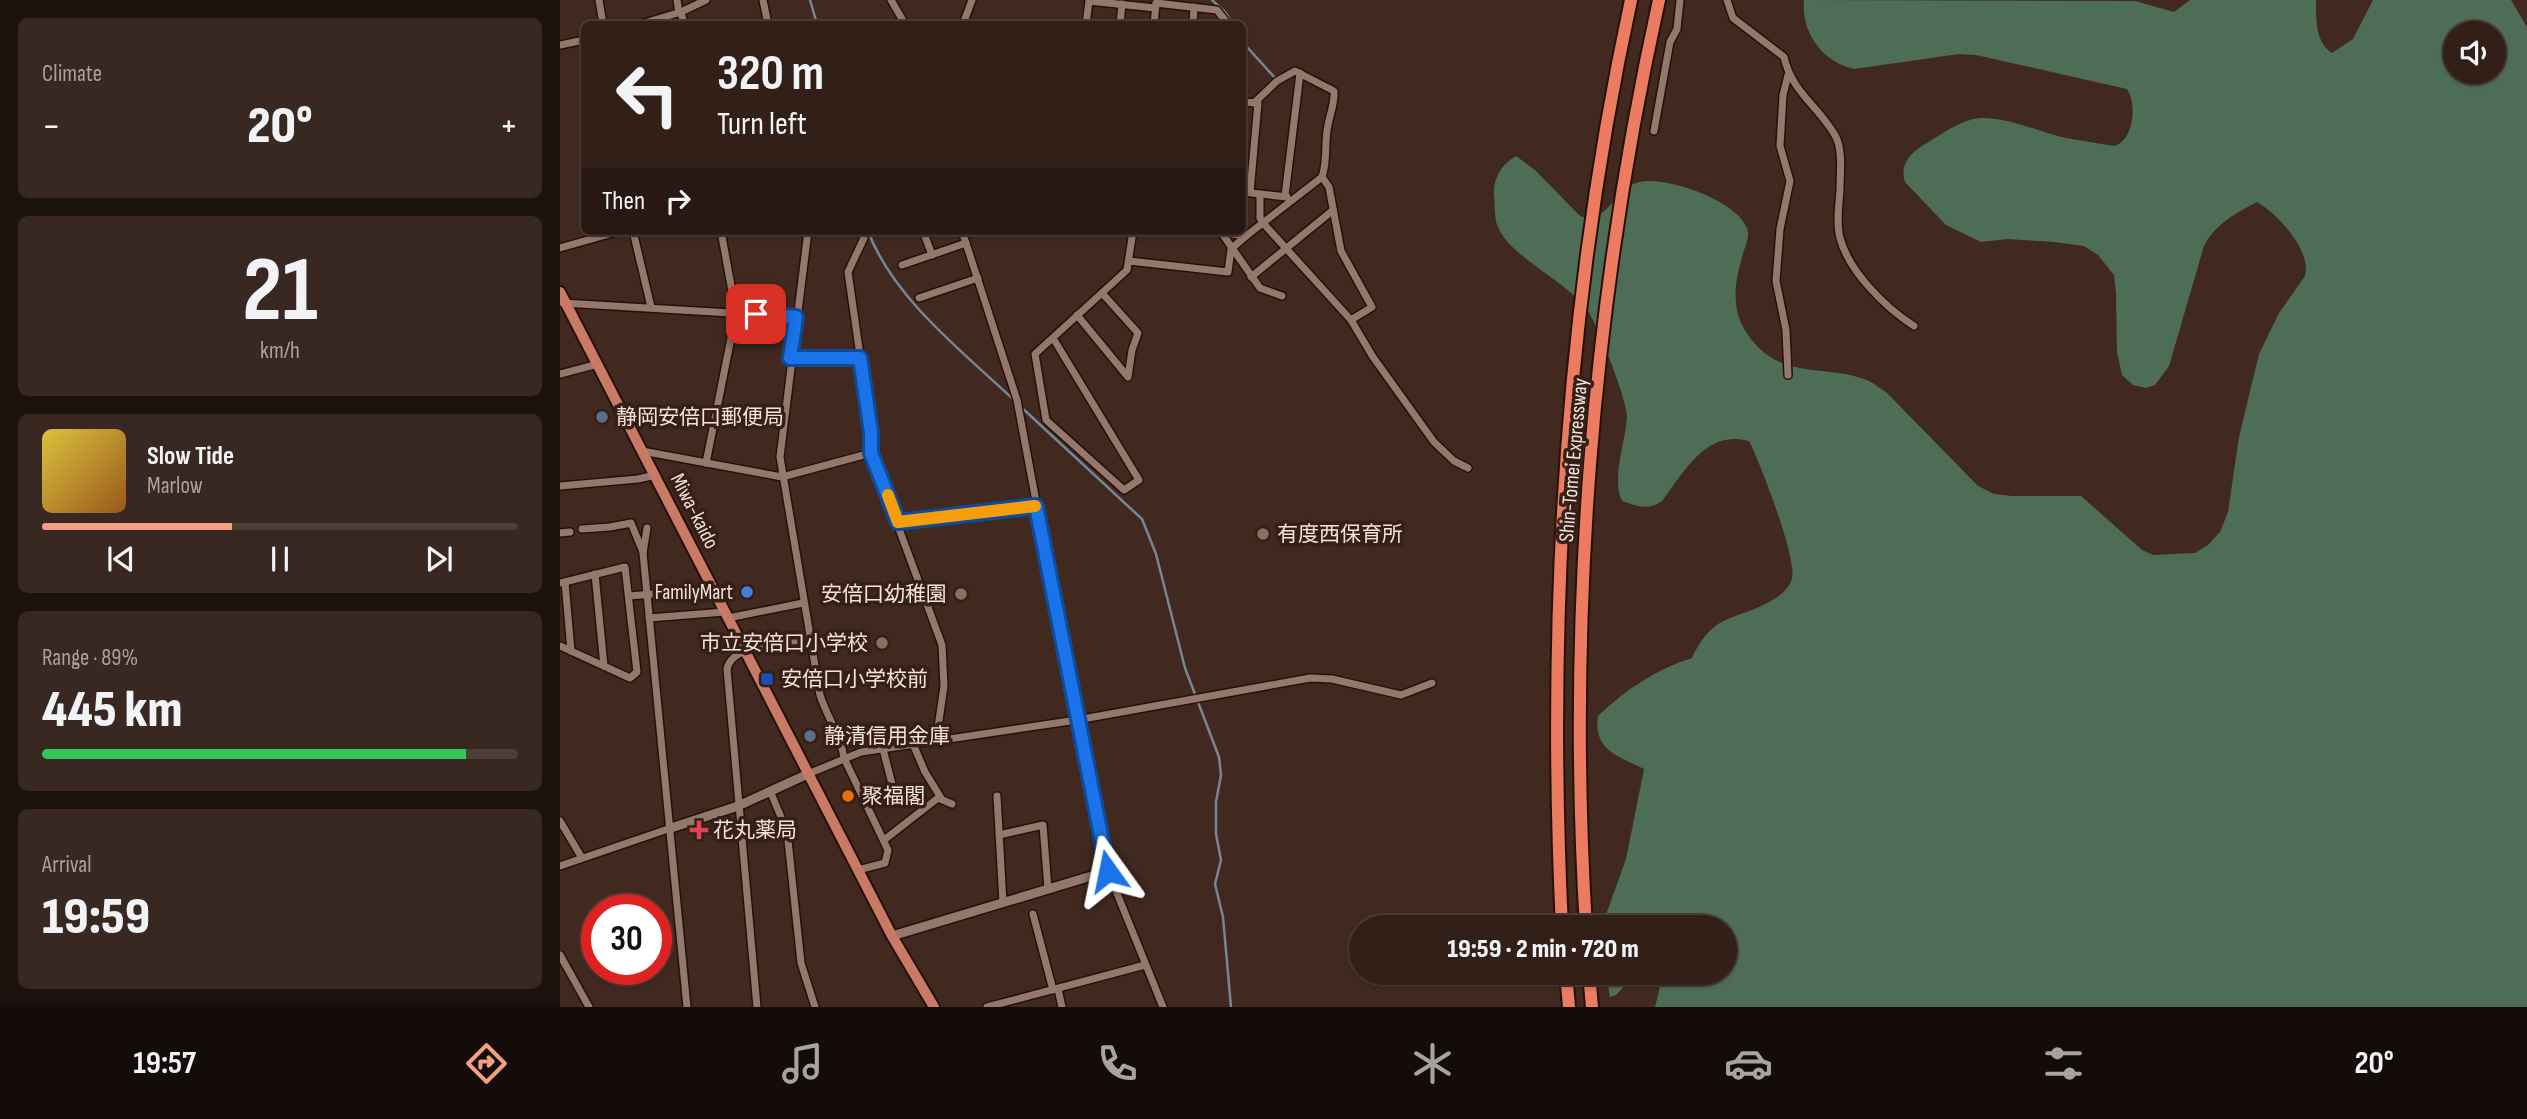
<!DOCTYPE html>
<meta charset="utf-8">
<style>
:root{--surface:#311f18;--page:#392721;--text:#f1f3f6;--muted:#a8a2a2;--line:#4c3d37;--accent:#f3a081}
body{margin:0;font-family:"Sofia Sans Condensed","Noto Sans JP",sans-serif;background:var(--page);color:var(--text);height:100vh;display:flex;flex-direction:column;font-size:26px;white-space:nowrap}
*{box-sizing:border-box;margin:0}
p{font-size:23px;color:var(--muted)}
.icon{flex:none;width:38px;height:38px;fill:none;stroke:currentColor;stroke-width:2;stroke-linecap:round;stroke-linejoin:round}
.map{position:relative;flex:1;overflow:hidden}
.sheet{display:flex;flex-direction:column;gap:18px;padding:18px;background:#1b110d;width:560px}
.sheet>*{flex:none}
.banner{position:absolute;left:21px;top:21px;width:665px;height:214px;border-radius:10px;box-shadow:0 2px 5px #0004,0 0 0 2px var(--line);background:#311f18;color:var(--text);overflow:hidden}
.controls{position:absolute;left:1883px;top:21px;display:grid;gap:14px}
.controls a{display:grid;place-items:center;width:63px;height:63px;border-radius:50%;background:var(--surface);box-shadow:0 2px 5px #0004,0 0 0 2px var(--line);font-size:35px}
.speed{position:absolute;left:21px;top:894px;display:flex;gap:14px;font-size:35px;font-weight:700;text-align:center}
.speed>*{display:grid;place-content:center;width:91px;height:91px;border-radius:50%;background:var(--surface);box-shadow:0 2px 5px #0004,0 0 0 2px var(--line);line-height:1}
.speed .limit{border:10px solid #d22;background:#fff;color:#111}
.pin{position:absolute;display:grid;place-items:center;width:60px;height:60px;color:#fff;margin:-30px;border-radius:14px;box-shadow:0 4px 10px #0006}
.me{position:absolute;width:77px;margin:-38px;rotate:348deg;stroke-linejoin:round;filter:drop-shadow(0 0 5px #0008)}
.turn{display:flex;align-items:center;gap:24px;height:147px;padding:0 21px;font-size:32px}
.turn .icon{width:91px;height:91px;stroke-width:2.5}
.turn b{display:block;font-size:49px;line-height:60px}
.then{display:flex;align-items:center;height:66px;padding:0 21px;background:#0003;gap:14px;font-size:26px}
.big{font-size:52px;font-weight:800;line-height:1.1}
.sheet .tile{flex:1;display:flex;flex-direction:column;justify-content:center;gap:10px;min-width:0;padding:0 24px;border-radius:10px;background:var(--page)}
.sheet .dial{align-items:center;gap:0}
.dial b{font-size:91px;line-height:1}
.song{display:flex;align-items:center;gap:21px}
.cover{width:84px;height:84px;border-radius:10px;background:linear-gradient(135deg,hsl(50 70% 55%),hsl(30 70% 35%))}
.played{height:7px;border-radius:4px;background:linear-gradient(90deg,var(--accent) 40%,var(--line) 40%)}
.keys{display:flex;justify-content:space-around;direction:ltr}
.heat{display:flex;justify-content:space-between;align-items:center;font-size:38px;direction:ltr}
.charge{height:10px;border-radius:5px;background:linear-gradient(90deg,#34c759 89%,var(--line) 0)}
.trip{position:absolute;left:789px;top:915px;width:388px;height:70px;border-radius:35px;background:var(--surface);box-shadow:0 2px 5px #0004,0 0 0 2px var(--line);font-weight:800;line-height:70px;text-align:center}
.tabs{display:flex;height:112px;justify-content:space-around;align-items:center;background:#140c0a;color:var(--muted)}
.tabs .icon{width:49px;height:49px}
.tabs .current{color:var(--accent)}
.tabs b{font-size:32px;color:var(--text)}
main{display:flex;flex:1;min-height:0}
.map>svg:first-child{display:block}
</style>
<main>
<section class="sheet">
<div class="tile"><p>Climate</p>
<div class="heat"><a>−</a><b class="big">20°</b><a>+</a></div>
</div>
<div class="tile dial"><b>21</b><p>km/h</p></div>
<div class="tile">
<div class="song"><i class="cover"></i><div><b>Slow Tide</b><p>Marlow</p></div></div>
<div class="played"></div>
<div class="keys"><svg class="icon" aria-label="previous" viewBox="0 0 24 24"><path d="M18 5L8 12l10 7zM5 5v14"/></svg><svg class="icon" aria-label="pause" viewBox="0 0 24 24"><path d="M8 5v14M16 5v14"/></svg><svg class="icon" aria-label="next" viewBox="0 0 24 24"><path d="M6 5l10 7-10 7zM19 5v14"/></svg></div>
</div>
<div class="tile"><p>Range · 89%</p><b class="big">445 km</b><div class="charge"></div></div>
<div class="tile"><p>Arrival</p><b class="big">19:59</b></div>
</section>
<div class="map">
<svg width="1967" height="1007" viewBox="0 0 1967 1007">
<rect width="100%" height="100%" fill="#412920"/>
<!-- forest -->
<g fill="#4e6d57" fill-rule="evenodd">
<path d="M1244,0L1575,1L1614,12L1630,0H1756C1756,19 1755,42 1772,53L1793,39L1813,0H1951L1967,27V1007H1095L1100,987L1108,973H1166V928L1049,927L1047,912L1066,859L1084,769C1059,756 1033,751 1038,716C1065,690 1097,669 1132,658C1154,612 1173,622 1211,601C1220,596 1230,588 1232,578C1237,558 1200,462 1189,441C1146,429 1124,472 1102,501C1088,511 1077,506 1062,501C1051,478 1066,441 1067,416C1067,400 1038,326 1028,311C1006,280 950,257 938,227C934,219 935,205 934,195C933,180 941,164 956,156L975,170L1020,216L1028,219C1033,217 1039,216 1043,212C1055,203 1063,186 1079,182C1106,176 1176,200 1187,228C1190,237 1185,247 1183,254C1172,291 1170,319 1199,348C1229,378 1272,365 1309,381C1315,384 1321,389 1327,393L1418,486L1434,494L1452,496H1521L1582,550L1593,555L1635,553L1648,545L1660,532L1668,512L1679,437L1699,354L1719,313L1745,276C1752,251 1718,214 1697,202C1677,212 1654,225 1644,246L1609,366L1595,385L1586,388L1573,385L1562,375L1557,352L1556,293L1554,275L1538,255L1524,246L1494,242L1448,239L1421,242L1386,225L1345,182C1340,166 1348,155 1362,146C1379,136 1400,120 1420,118C1449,117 1479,132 1506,138C1522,141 1538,143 1554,146C1574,141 1577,104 1567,89L1416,55L1399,54L1294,69C1262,62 1241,32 1244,0ZM1895,33H1934V72H1895Z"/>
<polygon points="1050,973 1077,973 1056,995 1050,997 1048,985"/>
</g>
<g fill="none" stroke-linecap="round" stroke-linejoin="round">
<!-- stream -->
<g stroke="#778694" stroke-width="2.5">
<polyline points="250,0 257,24"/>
<polyline points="652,0 665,12 673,24"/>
<polyline points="682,38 687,47 715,78"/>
<path d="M308,231C333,298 403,352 454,400"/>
<polyline points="461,407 582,519 596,554 625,668 659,757 661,775 656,802 656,834 661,860 655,884 663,917 671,1007"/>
</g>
<!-- minor casing -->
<g stroke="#261109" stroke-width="10">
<g id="minor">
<polyline points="39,0 43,24"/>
<polyline points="117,0 119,13"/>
<polyline points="203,0 208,24"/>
<polyline points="331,0 345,24"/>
<path d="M1167,0L1173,18L1224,57C1232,93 1260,107 1276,137C1283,152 1280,173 1280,190C1279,205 1276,223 1280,238C1289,272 1326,308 1354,326"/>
<polyline points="596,3 657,10 668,24"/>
<polyline points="121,12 124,24"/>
<polyline points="81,24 121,12 146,0"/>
<polyline points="403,24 412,0"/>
<polyline points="526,24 529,1 595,8"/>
<polyline points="560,24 562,4"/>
<polyline points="594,24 596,4"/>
<polyline points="633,24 634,7"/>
<polyline points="0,45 24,40"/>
<polyline points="1228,75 1223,95 1220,146 1230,181 1220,229 1216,281 1226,330 1228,375"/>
<polyline points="682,102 698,103 690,192"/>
<polyline points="1094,131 1110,42 1117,29 1120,0"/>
<polyline points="762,177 769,187 781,251 812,307 791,320"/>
<polyline points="682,192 727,197"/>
<polyline points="700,194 700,218 703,223 791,320 813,357 874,442 894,461 908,468"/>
<polyline points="725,196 740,73"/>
<polyline points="73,231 91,307"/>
<path d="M248,231L220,457L260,695C267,717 281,736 284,758L328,850L325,863L298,870"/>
<polyline points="302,231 304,238 288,272 311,432 311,453 382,645 384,686 376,741"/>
<polyline points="363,231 372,255"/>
<polyline points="402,231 457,400 517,720 548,871 603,1007"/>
<path d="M652,231L686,236L762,177C768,160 764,142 768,125C770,113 775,104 774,91L735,71L717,81L694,103"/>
<polyline points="661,232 700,288 722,296"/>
<polyline points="0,248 60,231"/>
<polyline points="569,261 668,272 671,249 686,236"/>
<polyline points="342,265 406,243"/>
<polyline points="691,277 772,211"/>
<polyline points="359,298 418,278"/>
<polyline points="3,303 236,317"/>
<polyline points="517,315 568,377 572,350 578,333 542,293"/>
<polyline points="493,338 579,480 564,490 486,420 475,354 567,270 573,231"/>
<polyline points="230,358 300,358"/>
<polyline points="0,374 38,364"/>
<polyline points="82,451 222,477 311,453"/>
<polyline points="146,463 176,313 161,231"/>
<polyline points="0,486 78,479 96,475"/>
<polyline points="338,522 476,506"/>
<polyline points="87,528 83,553 127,1007"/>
<polyline points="22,529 50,527 71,523 83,552"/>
<polyline points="0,533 10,532"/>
<polyline points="35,574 44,666"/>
<polyline points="5,582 11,651"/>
<polyline points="0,583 65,567 77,672 70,678 0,646"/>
<polyline points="69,596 153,589"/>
<polyline points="89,618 165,612"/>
<polyline points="168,618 243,603"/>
<polyline points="353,744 365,772 381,798"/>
<polyline points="323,749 333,788"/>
<polyline points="248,774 301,752 517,720 750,678 772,679 841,695 872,683"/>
<polyline points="210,791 227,831 241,963 255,1007"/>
<polyline points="437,796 443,903"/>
<polyline points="0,821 22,858"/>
<polyline points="439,835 483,825 488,889"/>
<polyline points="324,840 378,798 392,804"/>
<polyline points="0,866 111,828"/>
<polyline points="473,914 493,990"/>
<polyline points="0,955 29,1007"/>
<polyline points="498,989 502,1007"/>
<path d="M197,1007L167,669C172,643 227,643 249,639"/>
<polyline points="427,1007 585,965"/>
</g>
</g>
<!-- tertiary casing -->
<g stroke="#261109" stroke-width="12">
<g id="tertiary">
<polyline points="111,828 178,806 248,774"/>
<polyline points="332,936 548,871"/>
</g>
</g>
<!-- primary casing -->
<g stroke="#261109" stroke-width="14">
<polyline id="primary" points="0,292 332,936 374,1007"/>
</g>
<!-- motorway casing -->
<g stroke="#261109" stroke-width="16">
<g id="motorway">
<path d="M1002,928C987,616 1005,305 1071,0"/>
<path d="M1026,928C1007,618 1032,303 1099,0"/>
<polyline points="1006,973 1009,1007"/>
<polyline points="1029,973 1032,1007"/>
</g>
</g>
<!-- minor -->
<use href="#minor" stroke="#94786d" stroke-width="7"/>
<!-- tertiary -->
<use href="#tertiary" stroke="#94786d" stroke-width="9"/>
<!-- primary -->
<use href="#primary" stroke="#c87a66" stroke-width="10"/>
<!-- motorway -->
<use href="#motorway" stroke="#eb7b61" stroke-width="12"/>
</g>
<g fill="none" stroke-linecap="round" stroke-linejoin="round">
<!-- route casing -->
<g stroke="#114b97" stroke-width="18">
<polyline id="route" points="196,314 236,317 230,358 300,358 311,432 311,453 338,522 476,506 548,871"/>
</g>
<!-- route -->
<use href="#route" stroke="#1a73e8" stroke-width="12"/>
<!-- slow -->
<polyline stroke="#f59e0b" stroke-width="12" points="328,495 338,522 475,506"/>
</g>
<!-- markers -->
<g fill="#5c6f8a" stroke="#361f17" stroke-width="2.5">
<circle cx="42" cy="417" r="7"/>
<circle cx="250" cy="736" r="7"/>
</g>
<g fill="#8d6e63" stroke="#361f17" stroke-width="2.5">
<circle cx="703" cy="534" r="7"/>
<circle cx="401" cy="594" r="7"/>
<circle cx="322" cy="643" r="7"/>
</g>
<circle fill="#3f7fe0" stroke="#361f17" stroke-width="2.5" cx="187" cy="592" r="7"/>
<rect fill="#1a4fb4" stroke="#361f17" stroke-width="2.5" x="200" y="672" width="14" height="14" rx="3.5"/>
<circle fill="#e8710a" stroke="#361f17" stroke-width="2.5" cx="288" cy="796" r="7"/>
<path fill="#e0444e" stroke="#361f17" stroke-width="2.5" d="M135.5 819.5h7v7h7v7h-7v7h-7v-7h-7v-7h7z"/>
<g text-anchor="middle" stroke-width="7" stroke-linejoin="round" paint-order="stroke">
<!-- poi labels -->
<g font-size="21" fill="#f3e3dd" stroke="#361f17" text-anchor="start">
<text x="56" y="424">静岡安倍口郵便局</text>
<text x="717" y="541">有度西保育所</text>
<text x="173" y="599" text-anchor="end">FamilyMart</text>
<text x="387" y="601" text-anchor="end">安倍口幼稚園</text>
<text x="308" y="650" text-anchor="end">市立安倍口小学校</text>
<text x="221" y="686">安倍口小学校前</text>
<text x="264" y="743">静清信用金庫</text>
<text x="302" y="803">聚福閣</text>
<text x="153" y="837">花丸薬局</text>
</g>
<!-- street labels -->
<g font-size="21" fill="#f3e3dd" stroke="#361f17">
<text transform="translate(1013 460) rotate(-85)" y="7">Shin-Tomei Expressway</text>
<text transform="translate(135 511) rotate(63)" y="7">Miwa-kaido</text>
</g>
</g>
</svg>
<div class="controls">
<a><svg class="icon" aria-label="sound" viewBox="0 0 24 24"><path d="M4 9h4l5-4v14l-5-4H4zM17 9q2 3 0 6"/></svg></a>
</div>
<div class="speed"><div class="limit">30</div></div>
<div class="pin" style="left:196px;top:314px;background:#d93025"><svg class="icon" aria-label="arrive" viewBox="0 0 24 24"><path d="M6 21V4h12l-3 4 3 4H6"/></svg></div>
<svg class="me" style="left:548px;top:871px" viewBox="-20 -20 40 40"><path d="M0-17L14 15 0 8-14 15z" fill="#1a73e8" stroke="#fff" stroke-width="4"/></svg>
<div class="trip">19:59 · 2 min · 720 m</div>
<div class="banner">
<div class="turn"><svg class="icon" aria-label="left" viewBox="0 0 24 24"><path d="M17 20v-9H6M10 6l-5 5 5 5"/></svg><div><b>320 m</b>Turn left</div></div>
<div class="then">Then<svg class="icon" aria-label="right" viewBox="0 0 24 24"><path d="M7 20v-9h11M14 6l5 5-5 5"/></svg></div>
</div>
</div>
</main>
<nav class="tabs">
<b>19:57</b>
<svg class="icon current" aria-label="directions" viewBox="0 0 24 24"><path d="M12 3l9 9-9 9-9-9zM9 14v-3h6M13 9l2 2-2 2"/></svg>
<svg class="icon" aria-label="music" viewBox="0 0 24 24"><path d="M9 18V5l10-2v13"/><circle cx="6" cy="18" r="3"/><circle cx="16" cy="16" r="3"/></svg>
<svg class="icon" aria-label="phone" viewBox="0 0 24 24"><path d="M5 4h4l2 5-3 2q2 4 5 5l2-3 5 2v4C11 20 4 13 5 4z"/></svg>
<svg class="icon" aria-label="climate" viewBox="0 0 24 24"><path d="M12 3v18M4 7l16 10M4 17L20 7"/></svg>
<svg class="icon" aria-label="car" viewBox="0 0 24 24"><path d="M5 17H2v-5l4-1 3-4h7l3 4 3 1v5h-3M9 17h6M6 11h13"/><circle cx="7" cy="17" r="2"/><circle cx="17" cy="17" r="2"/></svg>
<svg class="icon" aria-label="filters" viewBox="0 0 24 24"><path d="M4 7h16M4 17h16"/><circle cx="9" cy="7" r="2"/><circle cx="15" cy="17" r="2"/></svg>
<b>20°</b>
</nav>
